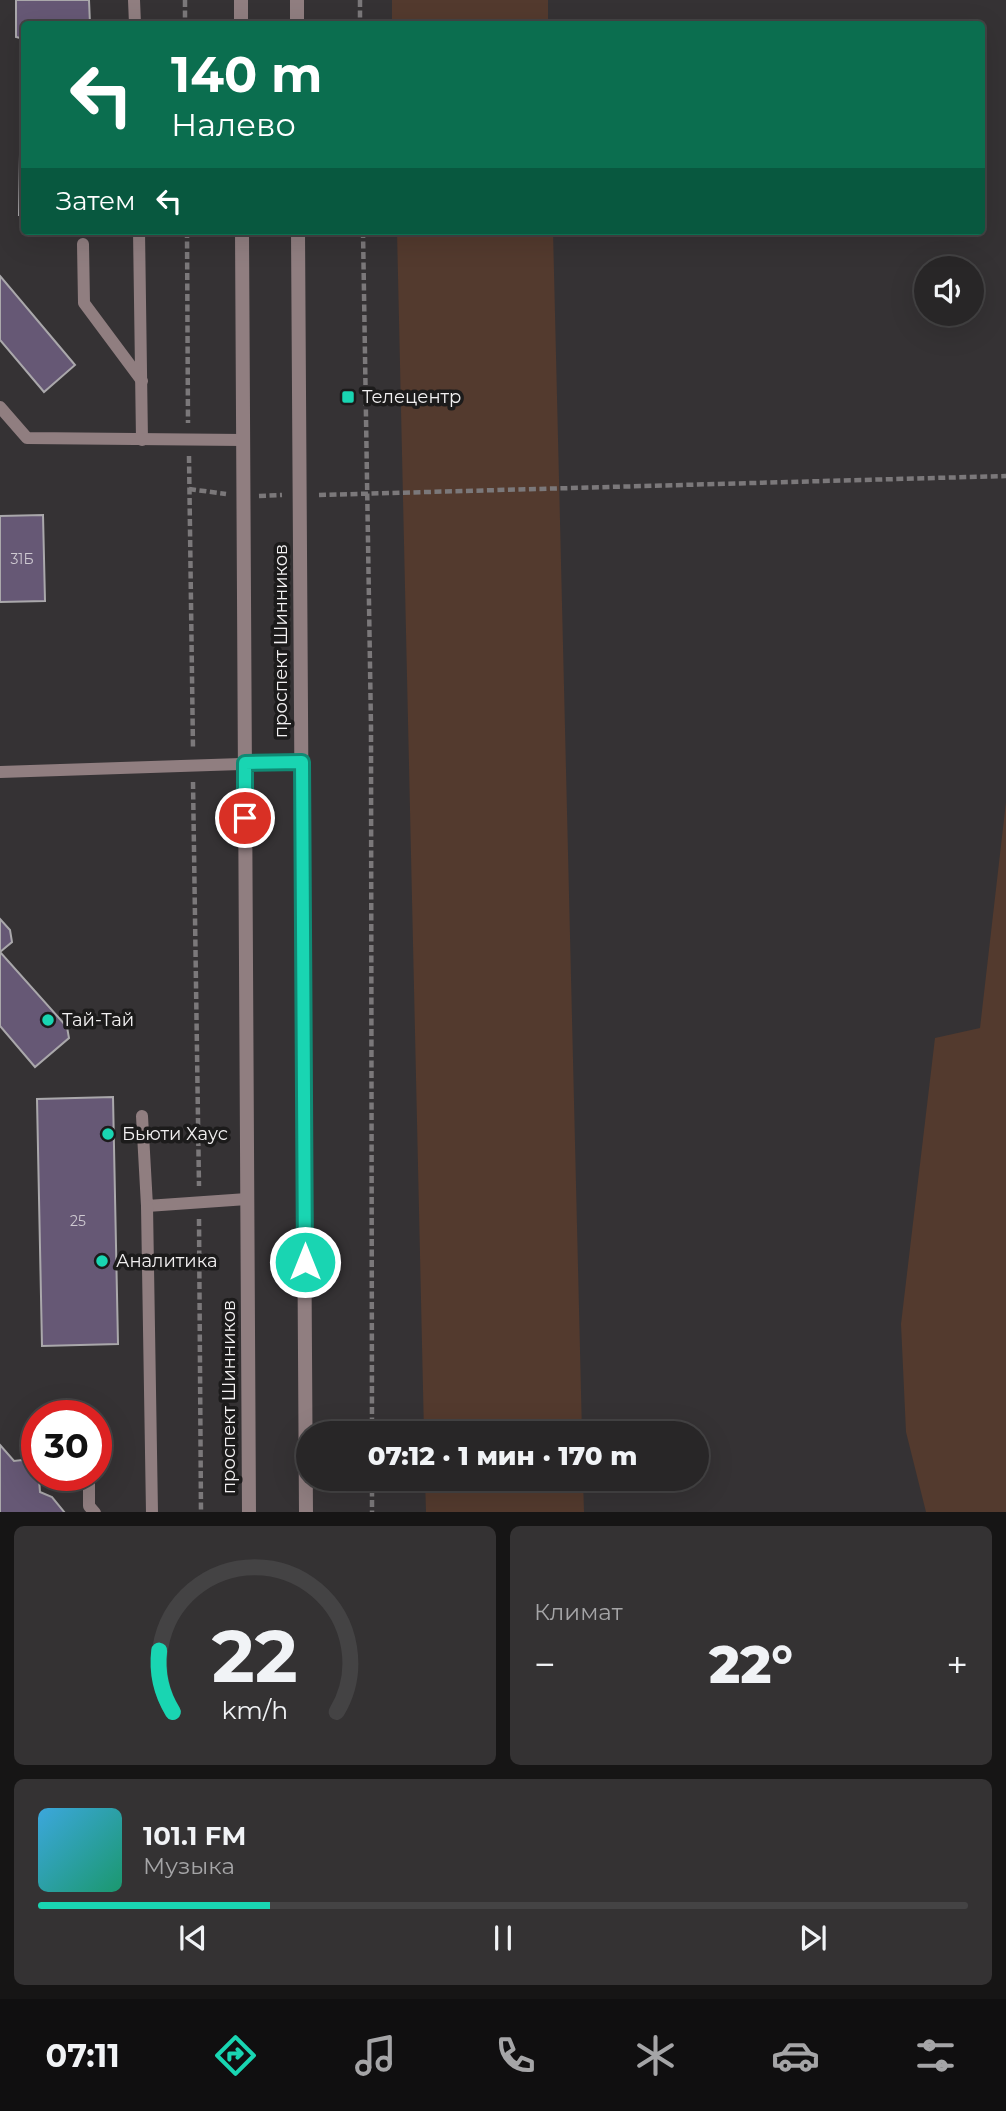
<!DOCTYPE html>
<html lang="ru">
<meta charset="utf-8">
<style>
:root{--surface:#282627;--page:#343233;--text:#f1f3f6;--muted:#a5a5a7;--line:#444344;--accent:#19d5b2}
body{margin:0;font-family:Montserrat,sans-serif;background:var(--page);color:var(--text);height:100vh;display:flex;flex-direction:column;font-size:26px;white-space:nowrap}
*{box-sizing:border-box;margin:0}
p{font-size:23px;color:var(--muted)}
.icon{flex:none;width:38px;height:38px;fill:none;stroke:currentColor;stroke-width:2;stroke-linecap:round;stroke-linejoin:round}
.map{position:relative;height:1512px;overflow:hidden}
.drawer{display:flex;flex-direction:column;gap:14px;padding:14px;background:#161515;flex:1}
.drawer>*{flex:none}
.hud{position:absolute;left:21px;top:21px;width:964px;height:214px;border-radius:7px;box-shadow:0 7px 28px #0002,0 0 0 2px var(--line);background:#0b6e4f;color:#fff;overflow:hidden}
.buttons{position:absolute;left:914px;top:256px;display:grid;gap:14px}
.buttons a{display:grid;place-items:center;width:70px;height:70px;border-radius:50%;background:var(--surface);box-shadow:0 7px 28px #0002,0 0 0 2px var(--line);font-size:35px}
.speed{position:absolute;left:21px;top:1400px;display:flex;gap:14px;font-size:35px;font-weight:700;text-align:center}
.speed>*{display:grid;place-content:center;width:91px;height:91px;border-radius:50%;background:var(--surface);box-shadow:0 7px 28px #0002,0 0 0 2px var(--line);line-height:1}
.speed .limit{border:10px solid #d22;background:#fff;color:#111}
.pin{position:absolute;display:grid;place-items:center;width:60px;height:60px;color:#fff;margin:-30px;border:4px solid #fff;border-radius:50%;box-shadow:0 2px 7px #0007}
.me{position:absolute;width:77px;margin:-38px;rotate:0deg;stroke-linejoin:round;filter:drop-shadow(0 0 5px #0008)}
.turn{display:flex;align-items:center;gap:24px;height:147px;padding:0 35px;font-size:32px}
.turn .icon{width:91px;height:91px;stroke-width:2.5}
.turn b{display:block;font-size:49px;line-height:60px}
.then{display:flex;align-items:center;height:66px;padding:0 35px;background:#0003;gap:14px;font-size:26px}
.big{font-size:52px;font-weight:800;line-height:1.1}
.drawer .card{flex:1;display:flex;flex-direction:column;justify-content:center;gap:10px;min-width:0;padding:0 24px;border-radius:10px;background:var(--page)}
.drawer .dial{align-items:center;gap:0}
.dial svg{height:182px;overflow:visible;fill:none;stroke:var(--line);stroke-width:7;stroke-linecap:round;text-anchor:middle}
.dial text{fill:var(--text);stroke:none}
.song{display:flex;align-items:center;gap:21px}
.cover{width:84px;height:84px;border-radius:10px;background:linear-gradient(135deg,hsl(200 70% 55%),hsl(160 70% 35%))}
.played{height:7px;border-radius:4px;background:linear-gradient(90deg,var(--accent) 25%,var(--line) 25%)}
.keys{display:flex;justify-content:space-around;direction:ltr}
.heat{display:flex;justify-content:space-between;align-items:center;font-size:38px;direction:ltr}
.drawer .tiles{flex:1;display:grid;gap:14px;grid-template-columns:1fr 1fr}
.card:last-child{grid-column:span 2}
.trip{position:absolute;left:296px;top:1421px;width:413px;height:70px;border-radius:35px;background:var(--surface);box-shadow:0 7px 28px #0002,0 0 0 2px var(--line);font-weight:800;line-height:70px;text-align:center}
.tab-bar{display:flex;height:112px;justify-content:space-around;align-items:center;background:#100f10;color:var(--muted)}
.tab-bar .icon{width:49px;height:49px}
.tab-bar .current{color:var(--accent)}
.tab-bar b{font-size:32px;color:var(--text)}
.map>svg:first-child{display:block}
</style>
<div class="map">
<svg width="1006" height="1513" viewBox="0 0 1006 1513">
<rect width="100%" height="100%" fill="#353234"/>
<!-- green -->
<g fill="#533a2e">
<rect x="392" y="0" width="156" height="24"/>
<polygon points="397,231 553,231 582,1433 424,1433"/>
<polygon points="1006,802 1006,1512 926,1512 906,1432 901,1324 935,1038 980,1028"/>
<polygon points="425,1479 583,1479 584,1512 426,1512"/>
</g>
<!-- building -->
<g fill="#665875" stroke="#aaa8ab" stroke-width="2">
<polygon points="16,0 89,0 90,24 24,24 24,39 16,37"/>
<rect x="20" y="39" width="4" height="115"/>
<polygon points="20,154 24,154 24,215 19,215"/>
<polygon points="0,276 75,365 44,392 0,340"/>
<polygon points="43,515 45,601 0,602 0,516"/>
<polygon points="0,919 10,930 12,942 0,952 67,1027 69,1038 35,1067 0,1026"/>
<polygon points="113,1097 118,1344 42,1346 37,1099"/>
<polygon points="0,1445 14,1461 22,1460 39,1479 40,1492 52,1497 65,1513 0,1513"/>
</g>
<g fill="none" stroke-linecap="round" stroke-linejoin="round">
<!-- path -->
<g stroke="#7b787a" stroke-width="4.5" stroke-dasharray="7 3.5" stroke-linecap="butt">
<polyline points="185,0 185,24"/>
<polyline points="360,0 360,24"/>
<polyline points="187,231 188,423"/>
<polyline points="363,231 371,727 372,1433"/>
<polyline points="189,456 193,749"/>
<polyline points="189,489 226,494"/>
<polyline points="319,495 1006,476"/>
<polyline points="259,496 282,495"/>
<polyline points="193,782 199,1186"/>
<polyline points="199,1219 201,1513"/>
<polyline points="372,1479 372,1513"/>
</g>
<!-- lane -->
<g stroke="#907e80" stroke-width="12">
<polyline points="134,0 135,24"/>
<polyline points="139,231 142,440"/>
<polyline points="83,244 84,303 142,381"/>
<polyline points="0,407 27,438 243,440"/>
<polyline points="0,772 302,762"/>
<polyline points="142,1116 147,1206 247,1199"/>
<polyline points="147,1206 152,1513"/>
<polyline points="89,1475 89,1506 95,1513"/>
</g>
<!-- street -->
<g stroke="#907e80" stroke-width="14">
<polyline points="241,0 241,24"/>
<polyline points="297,0 297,24"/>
<polyline points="242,231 249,1513"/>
<polyline points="298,231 306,1513"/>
</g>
</g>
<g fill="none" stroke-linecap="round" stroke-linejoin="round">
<!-- route casing -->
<g stroke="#108a74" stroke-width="18">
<polyline id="route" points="245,818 245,763 302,762 305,1262"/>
</g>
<!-- route -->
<use href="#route" stroke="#19d5b2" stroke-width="12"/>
</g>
<!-- markers -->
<g fill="#19d5b2" stroke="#1c1b1b" stroke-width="2.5">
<rect x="341" y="390" width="14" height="14" rx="3.5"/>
<circle cx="48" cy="1020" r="7"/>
<circle cx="108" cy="1134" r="7"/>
<circle cx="102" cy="1261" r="7"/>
</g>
<g text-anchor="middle" stroke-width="7" stroke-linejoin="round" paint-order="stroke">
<!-- number labels -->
<g font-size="14" fill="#cfcad2">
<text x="22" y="564">31Б</text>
<text x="78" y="1226">25</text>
</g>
<!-- poi labels -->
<g font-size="18" fill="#f2f0f1" stroke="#1c1b1b" text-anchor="start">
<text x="362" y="403">Телецентр</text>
<text x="62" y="1026">Тай-Тай</text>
<text x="122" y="1140">Бьюти Хаус</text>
<text x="116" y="1267">Аналитика</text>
</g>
<!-- street labels -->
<g font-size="18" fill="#f2f0f1" stroke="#1c1b1b">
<text transform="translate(281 641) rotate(-90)" y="6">проспект Шинников</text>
<text transform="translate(229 1397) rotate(-90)" y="6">проспект Шинников</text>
</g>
</g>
</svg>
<div class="buttons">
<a><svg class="icon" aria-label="sound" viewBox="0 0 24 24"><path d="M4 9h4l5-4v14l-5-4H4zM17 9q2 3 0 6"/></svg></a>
</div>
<div class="speed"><div class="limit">30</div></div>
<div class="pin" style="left:245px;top:818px;background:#d93025"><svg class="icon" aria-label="arrive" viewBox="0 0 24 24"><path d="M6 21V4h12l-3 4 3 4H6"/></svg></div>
<svg class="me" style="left:305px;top:1262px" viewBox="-20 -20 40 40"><circle r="17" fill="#19d5b2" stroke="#fff" stroke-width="3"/><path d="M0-11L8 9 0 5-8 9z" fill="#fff"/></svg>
<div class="trip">07:12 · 1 мин · 170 m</div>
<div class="hud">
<div class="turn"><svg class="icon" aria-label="left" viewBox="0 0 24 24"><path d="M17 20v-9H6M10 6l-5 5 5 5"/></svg><div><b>140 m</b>Налево</div></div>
<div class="then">Затем<svg class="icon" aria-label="left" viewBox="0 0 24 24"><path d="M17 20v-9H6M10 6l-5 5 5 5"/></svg></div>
</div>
</div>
<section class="drawer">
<div class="tiles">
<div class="card dial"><svg viewBox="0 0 100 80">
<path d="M14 69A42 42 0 1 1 86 69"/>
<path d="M14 69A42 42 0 0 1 8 42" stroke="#19d5b2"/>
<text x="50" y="56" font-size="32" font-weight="700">22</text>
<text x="50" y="72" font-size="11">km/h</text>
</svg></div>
<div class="card"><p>Климат</p>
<div class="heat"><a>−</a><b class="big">22°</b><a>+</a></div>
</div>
<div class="card">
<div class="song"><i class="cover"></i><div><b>101.1 FM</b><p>Музыка</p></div></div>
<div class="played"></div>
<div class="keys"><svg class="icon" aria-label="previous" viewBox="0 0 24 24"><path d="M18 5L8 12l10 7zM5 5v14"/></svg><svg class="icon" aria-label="pause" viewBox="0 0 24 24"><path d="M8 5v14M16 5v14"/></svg><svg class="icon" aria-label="next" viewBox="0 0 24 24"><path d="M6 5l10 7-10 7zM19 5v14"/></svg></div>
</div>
</div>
</section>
<nav class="tab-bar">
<b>07:11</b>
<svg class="icon current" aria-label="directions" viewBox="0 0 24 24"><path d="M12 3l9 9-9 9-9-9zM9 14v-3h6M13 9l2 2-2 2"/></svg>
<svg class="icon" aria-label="music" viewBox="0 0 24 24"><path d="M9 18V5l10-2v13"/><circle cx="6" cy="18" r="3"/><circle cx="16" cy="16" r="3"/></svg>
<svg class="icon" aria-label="phone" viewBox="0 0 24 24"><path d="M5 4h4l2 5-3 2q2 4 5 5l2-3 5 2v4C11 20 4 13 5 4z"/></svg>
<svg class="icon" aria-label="climate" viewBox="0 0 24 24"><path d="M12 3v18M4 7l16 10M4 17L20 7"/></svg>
<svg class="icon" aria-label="car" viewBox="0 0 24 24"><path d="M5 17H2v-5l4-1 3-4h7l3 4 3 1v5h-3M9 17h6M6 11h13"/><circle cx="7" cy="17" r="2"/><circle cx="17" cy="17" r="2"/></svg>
<svg class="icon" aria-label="filters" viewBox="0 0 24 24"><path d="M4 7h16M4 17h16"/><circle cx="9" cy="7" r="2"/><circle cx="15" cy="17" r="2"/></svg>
</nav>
